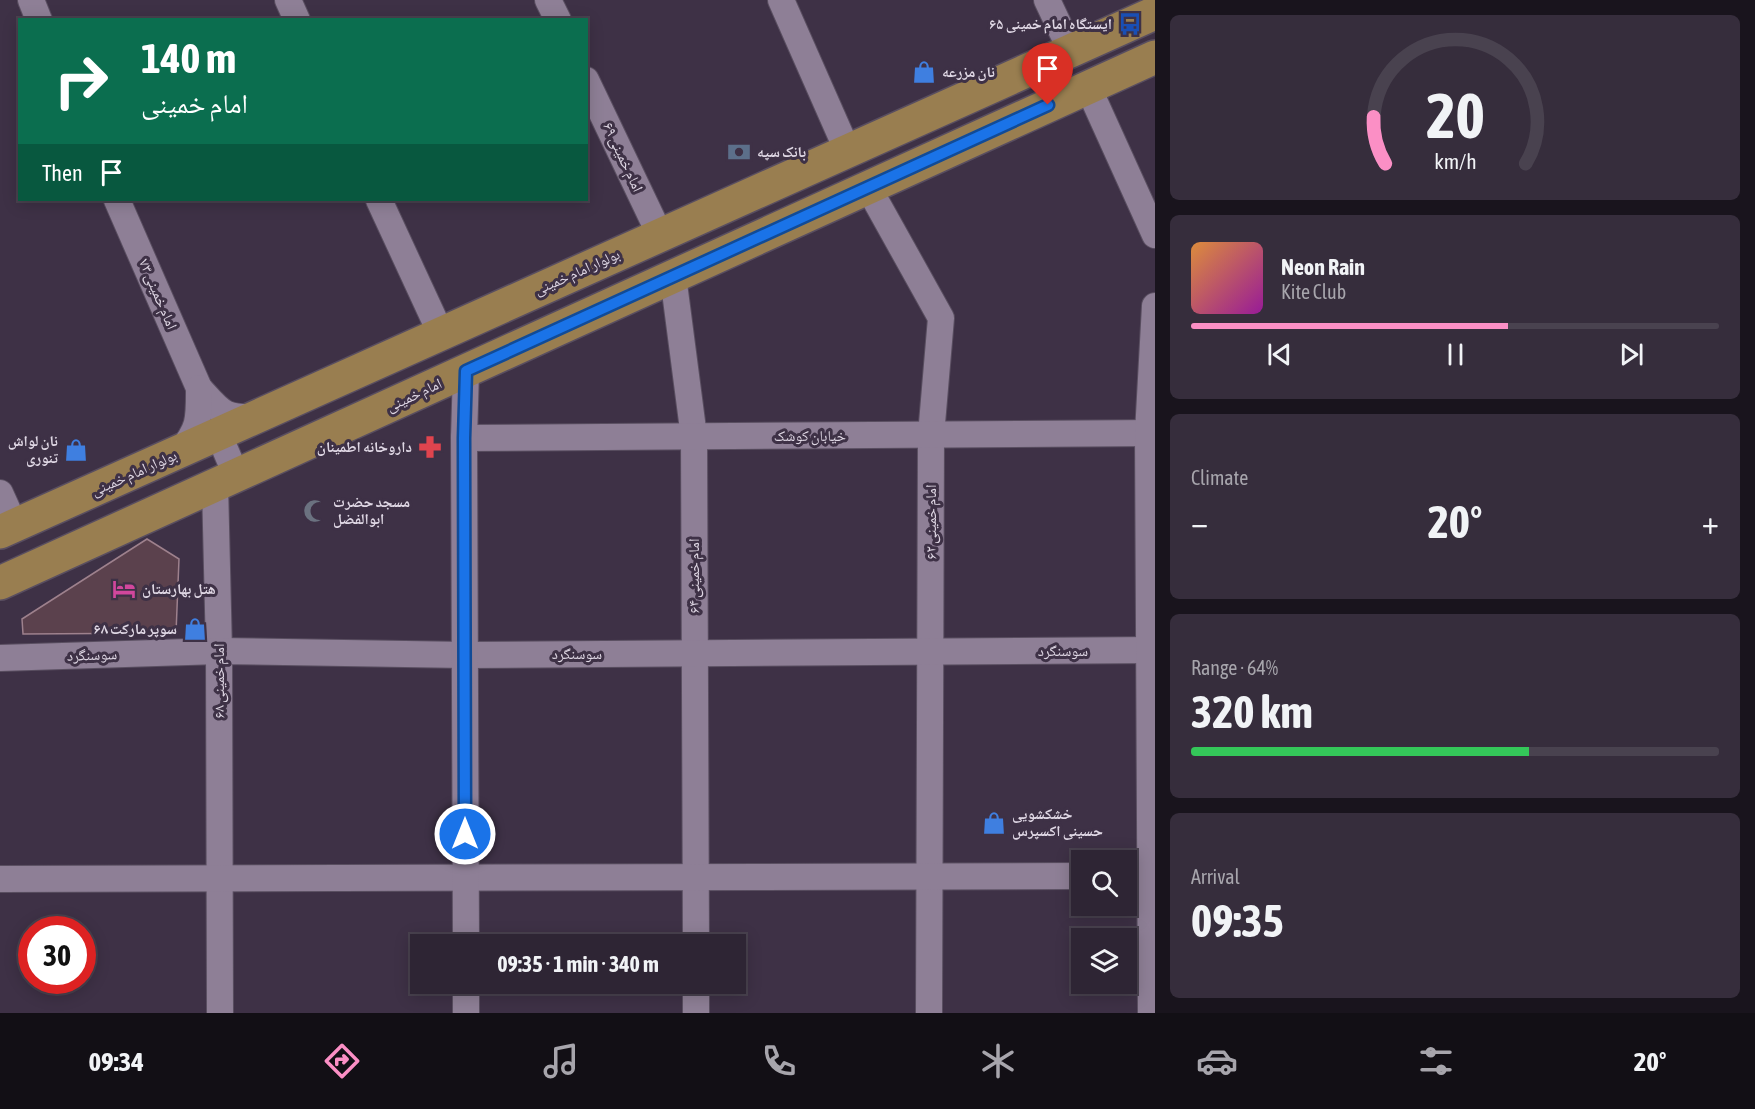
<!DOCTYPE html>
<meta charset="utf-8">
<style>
:root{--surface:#2e2534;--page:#362d3c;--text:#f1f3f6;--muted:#a7a5ac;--line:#49424f;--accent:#fb8fc5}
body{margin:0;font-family:"Asap Condensed","Noto Naskh Arabic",sans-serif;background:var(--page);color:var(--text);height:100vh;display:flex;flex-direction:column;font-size:22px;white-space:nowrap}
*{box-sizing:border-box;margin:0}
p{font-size:20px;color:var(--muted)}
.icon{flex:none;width:33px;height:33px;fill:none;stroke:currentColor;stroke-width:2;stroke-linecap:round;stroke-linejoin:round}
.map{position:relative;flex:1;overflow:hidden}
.panel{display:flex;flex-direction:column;gap:15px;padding:15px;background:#19141d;width:600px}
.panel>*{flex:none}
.banner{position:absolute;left:18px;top:18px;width:570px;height:183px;border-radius:0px;box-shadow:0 3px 15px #0003,0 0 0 2px var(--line);background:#0b6e4f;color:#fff;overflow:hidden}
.tools{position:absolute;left:1071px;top:850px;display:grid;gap:12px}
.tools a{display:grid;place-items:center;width:66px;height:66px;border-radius:0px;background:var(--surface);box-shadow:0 3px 15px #0003,0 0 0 2px var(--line);font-size:30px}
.speed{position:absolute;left:18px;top:916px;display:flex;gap:12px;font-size:30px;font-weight:700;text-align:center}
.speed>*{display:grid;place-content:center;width:78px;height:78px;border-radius:50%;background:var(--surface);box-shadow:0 3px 15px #0003,0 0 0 2px var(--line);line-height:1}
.speed .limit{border:9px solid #d22;background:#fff;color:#111}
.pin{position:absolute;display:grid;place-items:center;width:51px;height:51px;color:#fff;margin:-62px -26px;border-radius:50% 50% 50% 0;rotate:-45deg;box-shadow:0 0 6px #0007}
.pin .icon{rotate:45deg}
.me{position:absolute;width:66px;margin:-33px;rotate:0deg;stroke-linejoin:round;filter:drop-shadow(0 0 4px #0008)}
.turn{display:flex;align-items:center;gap:21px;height:126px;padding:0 24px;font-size:27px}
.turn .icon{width:78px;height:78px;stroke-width:2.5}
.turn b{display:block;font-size:42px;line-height:51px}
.then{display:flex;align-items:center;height:57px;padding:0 24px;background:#0003;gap:12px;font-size:22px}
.big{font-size:45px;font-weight:700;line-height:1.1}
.panel .card{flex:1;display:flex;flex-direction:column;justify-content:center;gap:9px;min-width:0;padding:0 21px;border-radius:9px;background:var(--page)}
.panel .dial{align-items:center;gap:0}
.dial svg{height:156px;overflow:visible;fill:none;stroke:var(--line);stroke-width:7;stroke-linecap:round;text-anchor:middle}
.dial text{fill:var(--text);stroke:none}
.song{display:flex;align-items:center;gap:18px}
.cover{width:72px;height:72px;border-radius:9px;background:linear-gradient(135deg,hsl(30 70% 55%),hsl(300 70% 35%))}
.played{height:6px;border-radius:3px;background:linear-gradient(90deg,var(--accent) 60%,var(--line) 60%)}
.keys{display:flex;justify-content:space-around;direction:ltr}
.heat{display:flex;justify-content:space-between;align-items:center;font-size:33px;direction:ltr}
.charge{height:9px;border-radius:4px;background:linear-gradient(90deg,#34c759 64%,var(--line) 0)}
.trip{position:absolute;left:410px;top:934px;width:336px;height:60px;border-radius:0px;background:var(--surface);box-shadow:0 3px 15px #0003,0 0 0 2px var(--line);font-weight:700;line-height:60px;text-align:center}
.tab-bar{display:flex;height:96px;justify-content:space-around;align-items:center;background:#120f15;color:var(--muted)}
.tab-bar .icon{width:42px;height:42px}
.tab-bar .active{color:var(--accent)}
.tab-bar b{font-size:27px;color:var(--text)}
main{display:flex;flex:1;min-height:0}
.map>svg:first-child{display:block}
</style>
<main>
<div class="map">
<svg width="1155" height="1013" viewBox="0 0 1155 1013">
<rect width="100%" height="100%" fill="#3e3146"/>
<!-- building -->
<polygon fill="#5b414d" stroke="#9e818d" stroke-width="1.5" points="147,539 179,559 176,633 23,634 22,619"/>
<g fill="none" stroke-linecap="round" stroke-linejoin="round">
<!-- minor casing -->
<g stroke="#594e60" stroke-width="28">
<g id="minor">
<polyline points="31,0 39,20"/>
<polyline points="288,0 297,20"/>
<polyline points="548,0 558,20"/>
<polyline points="781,0 848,152"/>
<polyline points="1047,0 1071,51"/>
<polyline points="586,80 660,235"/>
<polyline points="1088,87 1155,235"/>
<polyline points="868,187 941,318 931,435 929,1013"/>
<path d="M117,200L199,388C221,412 223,419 258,417"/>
<polyline points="379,200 441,334"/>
<polyline points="673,276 694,437 696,945"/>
<polyline points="219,435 236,475"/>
<polyline points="464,438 1155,433"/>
<path d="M180,452C200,428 199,419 199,388"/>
<polyline points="215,485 219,651 220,1013"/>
<polyline points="0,493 15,526"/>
<polyline points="0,658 219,651 465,655 1155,650"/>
<polyline points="0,879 1082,876"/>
<polyline points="466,945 464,438 466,371"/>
<polyline points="466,984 466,1013"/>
<polyline points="696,984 696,1013"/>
<polyline points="1151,1013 1148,433 1155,306"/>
</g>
</g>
<!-- major casing -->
<g stroke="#594e60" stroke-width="36">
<g id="major">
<polyline points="0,532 1155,13"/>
<polyline points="0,583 1155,57"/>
</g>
</g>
<!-- minor -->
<use href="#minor" stroke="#8e7f96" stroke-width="26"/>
<!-- major -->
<use href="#major" stroke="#997e50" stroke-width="33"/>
</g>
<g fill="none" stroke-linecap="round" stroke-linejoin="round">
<!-- route casing -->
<g stroke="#114b97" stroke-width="15">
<polyline id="route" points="465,834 464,438 466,371 1048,105"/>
</g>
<!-- route -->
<use href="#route" stroke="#1a73e8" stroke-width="10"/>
</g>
<!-- icons -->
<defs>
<g id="bus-bare" transform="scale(1.8)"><path d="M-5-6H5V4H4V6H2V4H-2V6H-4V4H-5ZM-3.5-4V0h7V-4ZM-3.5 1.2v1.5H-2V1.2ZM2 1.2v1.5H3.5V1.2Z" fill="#1a4fb4" stroke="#3e3146" stroke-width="2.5" paint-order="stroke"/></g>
<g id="shop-bare" transform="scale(1.8)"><path d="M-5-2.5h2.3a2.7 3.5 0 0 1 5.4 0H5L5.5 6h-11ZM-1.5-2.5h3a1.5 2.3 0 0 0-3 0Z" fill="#3f7fe0" stroke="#3e3146" stroke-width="2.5" paint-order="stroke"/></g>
<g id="bank-bare" transform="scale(1.8)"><path d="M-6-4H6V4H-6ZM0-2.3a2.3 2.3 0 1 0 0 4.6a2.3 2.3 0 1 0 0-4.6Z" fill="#5c6f8a" stroke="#3e3146" stroke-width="2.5" paint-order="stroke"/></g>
<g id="pharmacy-bare" transform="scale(1.8)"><path d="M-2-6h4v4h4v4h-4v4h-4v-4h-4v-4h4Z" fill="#e0444e" stroke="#3e3146" stroke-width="2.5" paint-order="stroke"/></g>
<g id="mosque-bare" transform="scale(1.8)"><path d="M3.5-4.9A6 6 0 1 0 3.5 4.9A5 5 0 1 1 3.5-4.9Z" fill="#6b7280" stroke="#3e3146" stroke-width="2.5" paint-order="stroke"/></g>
<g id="hotel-bare" transform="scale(1.8)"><path d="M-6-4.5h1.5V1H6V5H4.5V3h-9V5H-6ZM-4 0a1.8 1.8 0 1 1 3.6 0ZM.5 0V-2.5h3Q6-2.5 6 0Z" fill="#d1479c" stroke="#3e3146" stroke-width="2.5" paint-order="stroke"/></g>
</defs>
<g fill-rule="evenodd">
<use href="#bus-bare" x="1130" y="24"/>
<use href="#shop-bare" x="924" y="72"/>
<use href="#bank-bare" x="739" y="152"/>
<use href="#pharmacy-bare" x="430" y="447"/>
<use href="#shop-bare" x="76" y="450"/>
<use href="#mosque-bare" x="315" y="511"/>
<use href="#hotel-bare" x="124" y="589"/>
<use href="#shop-bare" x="195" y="629"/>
<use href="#shop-bare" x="994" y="823"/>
</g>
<g text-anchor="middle" stroke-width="6" stroke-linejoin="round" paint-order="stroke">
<!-- poi labels -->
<g font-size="15" font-weight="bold" fill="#dfd7e4" stroke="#3e3146" text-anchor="start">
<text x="1112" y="29" text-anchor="end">ایستگاه امام خمینی ۶۵</text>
<text x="942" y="77">نان مزرعه</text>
<text x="757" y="157">بانک سپه</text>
<text x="58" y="446" text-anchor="end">نان لواش<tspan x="58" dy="17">تنوری</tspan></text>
<text x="412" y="452" text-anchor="end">داروخانه اطمینان</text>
<text x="333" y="507">مسجد حضرت<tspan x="333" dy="17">ابوالفضل</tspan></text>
<text x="142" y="594">هتل بهارستان</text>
<text x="177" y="634" text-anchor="end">سوپر مارکت ۶۸</text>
<text x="1012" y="819">خشکشویی<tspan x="1012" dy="17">حسینی اکسپرس</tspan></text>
</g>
<!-- street labels -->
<g font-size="15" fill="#dfd7e4" stroke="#3e3146">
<text transform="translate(623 157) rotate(65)" y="5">امام خمینی ۶۹</text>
<text transform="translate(577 272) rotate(-24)" y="5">بولوار امام خمینی</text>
<text transform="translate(158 294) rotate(67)" y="5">امام خمینی ۷۳</text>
<text transform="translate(414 395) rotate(-25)" y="5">امام خمینی</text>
<text x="810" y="441">خیابان کوشک</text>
<text transform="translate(134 473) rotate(-24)" y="5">بولوار امام خمینی</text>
<text transform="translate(931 522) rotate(-90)" y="5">امام خمینی ۶۲</text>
<text transform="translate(694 576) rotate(-90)" y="5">امام خمینی ۶۴</text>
<text x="1063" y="656">سوسنگرد</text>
<text x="577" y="659">سوسنگرد</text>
<text transform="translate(92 655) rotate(-2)" y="5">سوسنگرد</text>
<text transform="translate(219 681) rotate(-90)" y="5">امام خمینی ۶۸</text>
</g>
</g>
</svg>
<div class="tools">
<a><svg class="icon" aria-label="search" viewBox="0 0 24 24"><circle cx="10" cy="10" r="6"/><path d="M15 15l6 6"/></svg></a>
<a><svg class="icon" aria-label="layers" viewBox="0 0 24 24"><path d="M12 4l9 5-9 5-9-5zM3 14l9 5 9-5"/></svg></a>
</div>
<div class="speed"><div class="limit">30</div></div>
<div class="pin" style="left:1048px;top:105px;background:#d93025"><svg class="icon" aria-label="arrive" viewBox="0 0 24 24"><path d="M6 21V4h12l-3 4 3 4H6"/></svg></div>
<svg class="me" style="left:465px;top:834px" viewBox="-20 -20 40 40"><circle r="17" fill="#1a73e8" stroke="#fff" stroke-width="3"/><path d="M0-11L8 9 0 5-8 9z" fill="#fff"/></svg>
<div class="trip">09:35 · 1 min · 340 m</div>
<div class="banner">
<div class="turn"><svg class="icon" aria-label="right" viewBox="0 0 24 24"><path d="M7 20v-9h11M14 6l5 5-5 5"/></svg><div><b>140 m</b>امام خمینی</div></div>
<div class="then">Then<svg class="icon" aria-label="arrive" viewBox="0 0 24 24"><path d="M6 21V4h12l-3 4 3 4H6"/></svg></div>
</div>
</div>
<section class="panel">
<div class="card dial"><svg viewBox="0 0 100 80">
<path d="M14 69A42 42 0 1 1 86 69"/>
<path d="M14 69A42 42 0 0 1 8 45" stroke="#fb8fc5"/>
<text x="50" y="56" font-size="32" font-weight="700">20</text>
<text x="50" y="72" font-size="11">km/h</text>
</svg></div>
<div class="card">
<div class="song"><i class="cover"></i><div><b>Neon Rain</b><p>Kite Club</p></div></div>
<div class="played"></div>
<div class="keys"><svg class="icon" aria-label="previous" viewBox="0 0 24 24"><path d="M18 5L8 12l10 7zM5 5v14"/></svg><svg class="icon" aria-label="pause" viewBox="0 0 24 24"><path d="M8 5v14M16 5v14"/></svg><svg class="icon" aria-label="next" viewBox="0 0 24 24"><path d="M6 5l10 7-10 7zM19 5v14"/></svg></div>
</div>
<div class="card"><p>Climate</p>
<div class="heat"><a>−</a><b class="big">20°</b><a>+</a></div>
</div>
<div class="card"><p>Range · 64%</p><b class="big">320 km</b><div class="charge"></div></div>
<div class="card"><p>Arrival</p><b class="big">09:35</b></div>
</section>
</main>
<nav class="tab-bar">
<b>09:34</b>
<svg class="icon active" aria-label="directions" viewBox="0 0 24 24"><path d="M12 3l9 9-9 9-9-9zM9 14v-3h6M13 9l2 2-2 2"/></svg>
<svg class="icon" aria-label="music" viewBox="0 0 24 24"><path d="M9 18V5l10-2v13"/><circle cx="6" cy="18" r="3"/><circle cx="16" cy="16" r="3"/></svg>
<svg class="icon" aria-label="phone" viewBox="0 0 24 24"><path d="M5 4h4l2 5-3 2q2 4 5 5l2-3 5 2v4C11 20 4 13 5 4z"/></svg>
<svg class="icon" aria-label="climate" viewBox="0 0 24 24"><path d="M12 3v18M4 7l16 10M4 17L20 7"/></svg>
<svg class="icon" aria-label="car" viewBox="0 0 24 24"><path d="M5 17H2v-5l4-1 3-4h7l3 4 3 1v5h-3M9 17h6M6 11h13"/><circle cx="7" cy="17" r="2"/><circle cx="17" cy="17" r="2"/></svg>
<svg class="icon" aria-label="filters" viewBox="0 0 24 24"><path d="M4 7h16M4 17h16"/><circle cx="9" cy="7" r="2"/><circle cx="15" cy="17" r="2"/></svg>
<b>20°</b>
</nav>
